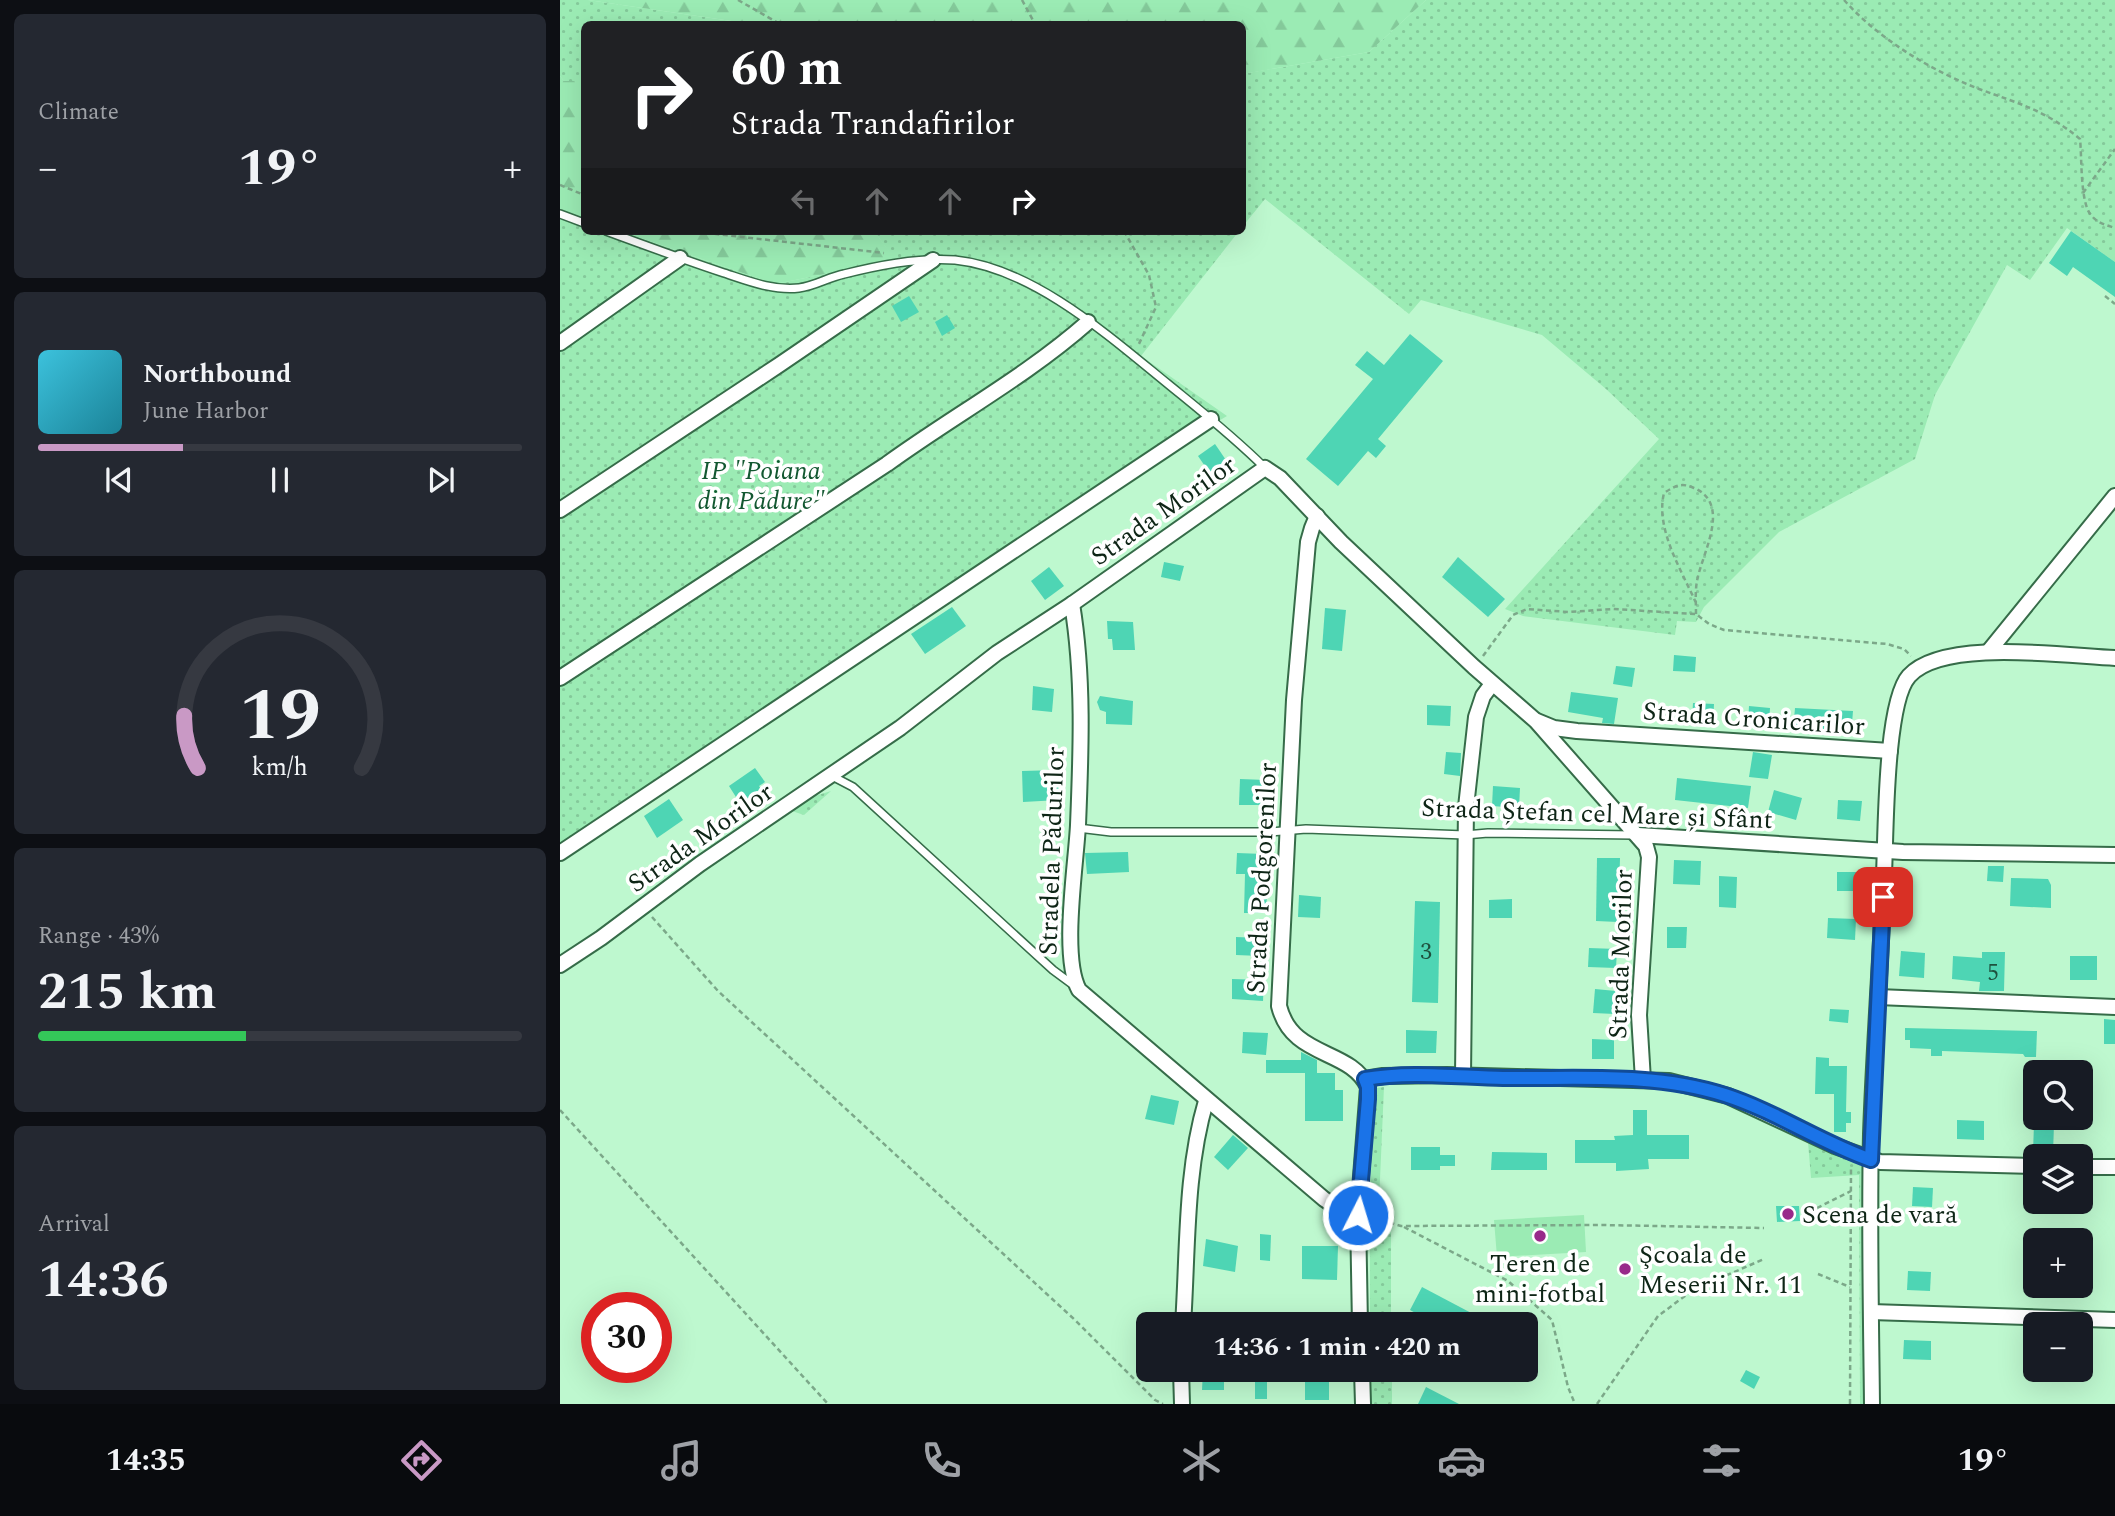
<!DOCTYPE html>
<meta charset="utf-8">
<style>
:root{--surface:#171b24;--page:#242831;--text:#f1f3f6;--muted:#9ea1a6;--line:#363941;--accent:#c999c5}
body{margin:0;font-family:Spectral,serif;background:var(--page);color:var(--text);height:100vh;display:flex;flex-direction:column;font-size:26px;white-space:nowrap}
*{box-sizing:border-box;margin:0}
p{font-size:23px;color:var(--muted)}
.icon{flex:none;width:38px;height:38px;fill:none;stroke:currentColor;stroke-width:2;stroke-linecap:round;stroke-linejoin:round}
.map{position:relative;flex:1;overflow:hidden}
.details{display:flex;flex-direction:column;gap:14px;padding:14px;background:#0d0f14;width:560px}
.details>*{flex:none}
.guide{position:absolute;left:21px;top:21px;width:665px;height:214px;border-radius:10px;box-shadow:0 7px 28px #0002;background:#202124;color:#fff;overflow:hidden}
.tools{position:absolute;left:1463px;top:1060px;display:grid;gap:14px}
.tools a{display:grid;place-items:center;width:70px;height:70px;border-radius:10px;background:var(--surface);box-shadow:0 7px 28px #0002;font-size:35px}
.speed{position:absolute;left:21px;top:1292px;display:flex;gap:14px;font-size:35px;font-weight:700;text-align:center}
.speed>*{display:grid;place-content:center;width:91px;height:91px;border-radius:50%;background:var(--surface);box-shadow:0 7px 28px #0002;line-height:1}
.speed .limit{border:10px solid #d22;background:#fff;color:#111}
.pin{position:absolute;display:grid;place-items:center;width:60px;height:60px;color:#fff;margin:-30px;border-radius:14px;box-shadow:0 4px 10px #0006}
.me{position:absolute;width:77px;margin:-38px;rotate:5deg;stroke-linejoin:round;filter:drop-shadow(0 0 5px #0008)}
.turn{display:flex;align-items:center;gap:24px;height:147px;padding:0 35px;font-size:32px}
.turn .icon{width:91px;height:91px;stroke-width:2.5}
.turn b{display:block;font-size:49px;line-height:60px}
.lanes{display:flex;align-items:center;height:66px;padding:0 35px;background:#0003;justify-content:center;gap:35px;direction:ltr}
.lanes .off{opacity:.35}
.big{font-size:52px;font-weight:700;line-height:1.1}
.details .widget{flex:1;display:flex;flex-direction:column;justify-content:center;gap:10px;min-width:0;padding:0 24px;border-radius:10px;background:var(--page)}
.details .dial{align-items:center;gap:0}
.dial svg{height:182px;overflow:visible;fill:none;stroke:var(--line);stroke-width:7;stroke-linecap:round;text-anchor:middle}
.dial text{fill:var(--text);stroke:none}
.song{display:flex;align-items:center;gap:21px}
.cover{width:84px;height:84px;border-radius:10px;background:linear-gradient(135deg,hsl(190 70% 55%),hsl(190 70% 35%))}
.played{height:7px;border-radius:4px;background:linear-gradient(90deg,var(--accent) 30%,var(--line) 30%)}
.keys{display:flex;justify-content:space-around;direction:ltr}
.heat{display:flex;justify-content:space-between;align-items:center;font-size:38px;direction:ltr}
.charge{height:10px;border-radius:5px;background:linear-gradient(90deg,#34c759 43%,var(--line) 0)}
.trip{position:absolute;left:576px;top:1312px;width:402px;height:70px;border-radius:10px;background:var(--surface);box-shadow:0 7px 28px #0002;font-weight:700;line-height:70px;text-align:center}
.menu{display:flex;height:112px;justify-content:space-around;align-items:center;background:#090b0e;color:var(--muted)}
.menu .icon{width:49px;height:49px}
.menu .current{color:var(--accent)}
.menu b{font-size:32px;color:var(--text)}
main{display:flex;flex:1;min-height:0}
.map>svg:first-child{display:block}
</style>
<main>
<section class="details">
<div class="widget"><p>Climate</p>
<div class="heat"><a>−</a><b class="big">19°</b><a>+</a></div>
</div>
<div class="widget">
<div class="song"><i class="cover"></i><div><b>Northbound</b><p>June Harbor</p></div></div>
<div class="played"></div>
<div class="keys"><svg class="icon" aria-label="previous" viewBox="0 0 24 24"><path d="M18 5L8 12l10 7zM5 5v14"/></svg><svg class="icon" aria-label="pause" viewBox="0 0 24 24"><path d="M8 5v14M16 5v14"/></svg><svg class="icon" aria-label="next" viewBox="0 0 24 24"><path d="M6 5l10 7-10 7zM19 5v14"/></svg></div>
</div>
<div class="widget dial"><svg viewBox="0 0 100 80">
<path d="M14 69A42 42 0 1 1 86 69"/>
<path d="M14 69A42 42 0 0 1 8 46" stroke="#c999c5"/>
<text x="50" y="56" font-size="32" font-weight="700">19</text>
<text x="50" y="72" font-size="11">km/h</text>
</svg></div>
<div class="widget"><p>Range · 43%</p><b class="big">215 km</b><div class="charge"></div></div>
<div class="widget"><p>Arrival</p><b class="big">14:36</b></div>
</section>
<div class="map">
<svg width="1555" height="1404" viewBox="0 0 1555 1404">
<defs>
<pattern id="grass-dots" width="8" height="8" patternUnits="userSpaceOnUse" patternTransform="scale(1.75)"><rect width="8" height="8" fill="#9bebb4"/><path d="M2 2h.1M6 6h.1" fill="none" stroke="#84c99a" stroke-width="1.8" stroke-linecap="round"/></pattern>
<pattern id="forest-firs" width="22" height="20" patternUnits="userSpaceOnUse" patternTransform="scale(1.75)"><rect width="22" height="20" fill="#9bebb4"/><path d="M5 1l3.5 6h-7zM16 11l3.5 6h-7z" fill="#84c99a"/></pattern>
</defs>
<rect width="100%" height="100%" fill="#bef8cf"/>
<!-- grass -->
<g fill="url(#grass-dots)">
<polygon points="0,0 28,0 192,24 24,24 24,81 4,81 0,76"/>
<polygon points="866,0 1555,0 1555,262 1507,228 1470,280 1447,265 1375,395 1355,459 1219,532 1144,607 1136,622 1117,621 1115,635 963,616 945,609 1099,439 1046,389 982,335 861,300 849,314 705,199 683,226 682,74 809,52"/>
<polygon points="0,211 24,219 24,231 60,231 215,284 335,260 314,231 679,231 581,356 667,416 625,441 108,786 0,862"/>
<polygon points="271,791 244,815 229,810 245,799"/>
<polygon points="824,1087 819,1203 831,1214 831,1325 810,1325 810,1186 816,1088"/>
<polygon points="1248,1142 1300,1165 1305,1171 1305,1404 1300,1404 1299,1175 1251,1178"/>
<rect x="810" y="1370" width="22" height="34"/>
</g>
<!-- forest -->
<g fill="url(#forest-firs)">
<polygon points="28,0 866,0 809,52 683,74 682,24 192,24"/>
<polygon points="0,76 4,81 24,81 24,219 0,211"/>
<polygon points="60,231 314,231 336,260 215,284"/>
</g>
<!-- pitch -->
<polygon fill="#9bebb4" points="1024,1215 1026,1252 937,1257 934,1220"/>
<!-- building -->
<g fill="#4ed5b4">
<polygon points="1511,231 1555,262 1555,297 1513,267 1507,276 1489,263"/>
<polygon points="349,296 359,312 341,322 332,306"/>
<polygon points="387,315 395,328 382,336 375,322"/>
<polygon points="850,334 883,361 818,439 826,446 816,458 808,451 778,486 746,459 813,379 795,365 807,351 824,365"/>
<polygon points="655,444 668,463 651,475 638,456"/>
<polygon points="898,557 945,599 928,617 882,577"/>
<polygon points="604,562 624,566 620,581 601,577"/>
<polygon points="489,567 504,586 485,600 471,581"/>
<polygon points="392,607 406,626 365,654 351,634"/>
<polygon points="765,608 786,610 782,651 762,649"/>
<polygon points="547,621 573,622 575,650 553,650 552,639 548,639"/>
<polygon points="1114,655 1136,657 1135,672 1113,671"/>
<polygon points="1056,666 1075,668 1072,687 1053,684"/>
<polygon points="473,686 494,689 492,712 472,710"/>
<polygon points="1011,692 1058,698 1054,724 1042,723 1043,718 1008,712"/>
<polygon points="540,696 573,701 572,725 546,724 546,712 540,710 537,702"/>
<polygon points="1133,703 1154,704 1153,723 1132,721"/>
<polygon points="867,705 891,706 890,726 867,725"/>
<polygon points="1189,706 1210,708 1209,726 1188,725"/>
<polygon points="1235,708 1293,711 1291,736 1233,730"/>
<polygon points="886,752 901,753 900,776 884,774"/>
<polygon points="1193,752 1212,755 1208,779 1189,777"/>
<polygon points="195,768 205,782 199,786 202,790 181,805 169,786"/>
<polygon points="497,770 499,800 463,802 462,771"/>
<polygon points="1117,778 1191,786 1188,808 1115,800"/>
<polygon points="680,779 706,780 705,805 679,805"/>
<polygon points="933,786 960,788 959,808 932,806"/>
<polygon points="1214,790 1242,798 1236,820 1208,812"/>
<polygon points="109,799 123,820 97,838 84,816"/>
<polygon points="1278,800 1302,801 1300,821 1277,819"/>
<polygon points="568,852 569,872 527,874 525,853"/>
<polygon points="677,853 704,854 702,893 707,893 706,913 684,913 685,874 676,874"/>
<polygon points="1037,858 1060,858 1058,922 1036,921"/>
<polygon points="1114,860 1141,861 1140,885 1113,884"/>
<polygon points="1428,866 1444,866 1443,882 1427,881"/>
<rect x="1277" y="872" width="22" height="19"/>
<polygon points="1159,876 1177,877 1176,908 1159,907"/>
<polygon points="1451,878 1488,879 1491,885 1491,908 1450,906"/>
<polygon points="739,895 761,897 760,918 738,917"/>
<polygon points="952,899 952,918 929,918 929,900"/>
<polygon points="855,901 880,902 878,1003 852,1002"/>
<polygon points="1268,918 1296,919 1295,940 1267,938"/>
<polygon points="1107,927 1127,927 1126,948 1107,948"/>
<polygon points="676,937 700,938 700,956 676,955"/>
<polygon points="1029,948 1057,949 1056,968 1028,967"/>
<polygon points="1341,951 1365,953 1364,978 1339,976"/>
<polygon points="1422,952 1445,952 1444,991 1419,991 1420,982 1392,979 1393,956 1422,958"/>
<rect x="1510" y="956" width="27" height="24"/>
<polygon points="672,979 704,980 703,1001 672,999"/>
<polygon points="1035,989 1056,991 1055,1014 1033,1013"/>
<polygon points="1270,1009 1289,1010 1288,1023 1269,1021"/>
<polygon points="1544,1019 1555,1020 1555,1044 1544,1044"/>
<polygon points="1345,1028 1477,1031 1476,1057 1465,1057 1463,1054 1382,1051 1382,1056 1371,1056 1371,1049 1350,1048 1350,1040 1345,1040"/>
<polygon points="846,1030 877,1031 876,1053 846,1053"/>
<polygon points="683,1032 708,1033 706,1055 682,1053"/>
<polygon points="1032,1039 1054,1040 1054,1059 1032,1059"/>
<polygon points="741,1052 757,1060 757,1073 775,1073 775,1090 783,1090 783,1121 745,1121 745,1073 706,1073 706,1060 741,1060"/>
<polygon points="1256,1057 1269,1058 1269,1066 1287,1066 1286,1112 1291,1112 1291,1123 1286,1123 1286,1132 1274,1132 1274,1094 1255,1094"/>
<polygon points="591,1095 619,1101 614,1125 585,1119"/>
<polygon points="1073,1110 1087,1110 1087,1135 1129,1135 1129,1159 1088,1159 1089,1169 1056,1171 1056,1163 1015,1163 1015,1140 1055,1140 1054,1136 1073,1135"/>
<polygon points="1397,1120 1424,1121 1424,1140 1397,1139"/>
<polygon points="1474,1123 1494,1124 1493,1154 1473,1153"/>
<polygon points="673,1135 688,1148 668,1170 654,1157"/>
<polygon points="851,1147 880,1147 880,1155 895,1155 895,1166 880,1166 880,1170 851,1170"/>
<polygon points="932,1152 987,1153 987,1170 931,1170"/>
<polygon points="1353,1187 1373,1188 1372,1207 1352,1206"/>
<polygon points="1216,1206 1239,1206 1240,1221 1217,1222"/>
<polygon points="700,1234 711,1235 710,1261 700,1260"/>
<polygon points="646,1239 678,1246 675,1272 643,1266"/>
<polygon points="742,1246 778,1246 777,1280 742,1279"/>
<polygon points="1348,1271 1371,1272 1370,1291 1347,1290"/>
<polygon points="862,1287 934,1325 877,1325 850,1310"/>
<polygon points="1344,1340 1371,1341 1371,1360 1343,1359"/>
<polygon points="643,1370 664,1370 664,1390 642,1390"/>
<polygon points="1186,1370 1200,1377 1194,1389 1180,1381"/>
<rect x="745" y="1373" width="24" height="27"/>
<rect x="695" y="1377" width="12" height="22"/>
<polygon points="866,1387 899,1404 858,1404"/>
</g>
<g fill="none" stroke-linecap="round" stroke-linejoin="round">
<!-- lane casing -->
<g stroke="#366c49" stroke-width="10">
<g id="lane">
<polyline points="0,214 24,223"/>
<path d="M46,231C84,245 122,259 161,272C186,280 212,291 239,288C255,286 269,277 284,274C319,265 359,257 395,260C473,268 549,336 608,384C641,411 674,437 705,468"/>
<polyline points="272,776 293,787 493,970 516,987"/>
<polyline points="518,828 551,832 710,832 746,829 905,835 928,833 1074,835"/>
</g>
</g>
<!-- street casing -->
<g stroke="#366c49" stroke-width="18">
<g id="street">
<polyline points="0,343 120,258"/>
<polyline points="0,510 219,365 373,260"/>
<path d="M757,516L752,528L748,542L734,700L719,1006C732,1059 790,1048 808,1087L798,1215L800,1325"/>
<path d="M512,604C524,676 521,752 518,825C516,865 501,957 519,990L764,1199L779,1209L798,1215"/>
<polyline points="1429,651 1555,496"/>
<path d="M0,678L327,464C393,416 467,376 528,322"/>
<polyline points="977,721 994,728 1017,731 1330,751"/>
<polyline points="1078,835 1343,852 1555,855"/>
<polyline points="0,853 651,419"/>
<polyline points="0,965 41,938 140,864 340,728 437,653 512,604 705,468 720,478 781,542 914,667 976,721 1086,846 1089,857 1079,1015 1083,1080"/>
<polyline points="1318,997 1555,1007"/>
<polyline points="903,1076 906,807 916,717 923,696 932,684"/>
<polyline points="805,1079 823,1076 887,1075 1109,1081 1168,1096 1275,1146 1320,1162 1475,1166"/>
<polyline points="1521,1167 1555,1167"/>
<polyline points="1311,1312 1555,1320"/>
<path d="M623,1325C628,1250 625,1172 646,1101"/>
<polyline points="621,1370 622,1404"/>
<polyline points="802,1370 803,1404"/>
<path d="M1312,1404C1311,1314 1309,1224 1311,1134C1314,1047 1321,961 1324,874C1326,834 1325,703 1349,676C1383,638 1506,656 1555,658"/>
</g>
</g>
<!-- path -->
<g stroke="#7ca889" stroke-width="2.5" stroke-dasharray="5 3.5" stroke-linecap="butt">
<polyline points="178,0 220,24"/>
<polyline points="462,0 475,24"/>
<path d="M1284,0C1319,39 1370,70 1419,89C1460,104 1485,110 1520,139C1522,157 1520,203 1531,215C1537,223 1546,225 1555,228"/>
<polyline points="0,185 24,195"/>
<polyline points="1523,193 1555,149"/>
<polyline points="129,231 324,253"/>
<polyline points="564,231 589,275 596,307 578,346"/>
<polyline points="1545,296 1555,304"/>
<path d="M1136,614C1136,603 1135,592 1137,581C1142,553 1172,504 1134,488C1121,482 1115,486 1104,493C1095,529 1122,571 1136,603"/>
<polyline points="923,656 953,615 967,609 1008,612 1053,609 1136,614 1149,624 1164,630 1327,644 1344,649 1351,656"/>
<polyline points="92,917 158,991 515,1320 595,1400 603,1404"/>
<polyline points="0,1110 268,1404"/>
<polyline points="1257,1208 1291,1191"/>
<polyline points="813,1218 841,1226 1042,1225 1204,1228"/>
<polyline points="844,1227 948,1281 992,1320 1008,1387 1015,1404"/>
<polyline points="1258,1274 1290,1287"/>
<polyline points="1037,1404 1098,1316 1133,1290 1204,1259"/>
<polyline points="1290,1404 1291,1167"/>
</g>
<!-- lane -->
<use href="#lane" stroke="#fff" stroke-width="7"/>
<!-- street -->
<use href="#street" stroke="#fff" stroke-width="14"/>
</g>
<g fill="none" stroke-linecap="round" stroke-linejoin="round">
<!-- route casing -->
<g stroke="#114b97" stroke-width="18">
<path id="route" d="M798,1215L808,1099V1087L805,1079C850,1071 897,1077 943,1078C1016,1079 1094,1072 1165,1095C1215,1111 1260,1142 1311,1160L1323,897"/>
</g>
<!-- route -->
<use href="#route" stroke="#1a73e8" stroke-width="12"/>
</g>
<!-- markers -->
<g fill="#982a8a" stroke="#fff" stroke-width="2.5">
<circle cx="1228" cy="1214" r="7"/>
<circle cx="980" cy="1236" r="7"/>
<circle cx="1065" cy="1269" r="7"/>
</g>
<g text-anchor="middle" stroke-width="7" stroke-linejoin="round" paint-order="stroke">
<!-- number labels -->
<g font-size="23" fill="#1e513e">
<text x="866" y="959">3</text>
<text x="1433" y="980">5</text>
</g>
<!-- park labels -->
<g font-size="26" font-style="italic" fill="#135831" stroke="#fff">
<text x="201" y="479">IP "Poiana<tspan x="201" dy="30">din Pădure"</tspan></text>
</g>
<!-- street labels -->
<g font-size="26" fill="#0e2516" stroke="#fff">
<text transform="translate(603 510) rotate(-35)" y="9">Strada Morilor</text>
<text transform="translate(1194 718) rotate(4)" y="9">Strada Cronicarilor</text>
<text transform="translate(1037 813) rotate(2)" y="9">Strada Ștefan cel Mare și Sfânt</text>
<text transform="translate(140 837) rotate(-35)" y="9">Strada Morilor</text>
<text transform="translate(491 851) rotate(-88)" y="9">Stradela Pădurilor</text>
<text transform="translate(701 878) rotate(-87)" y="9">Strada Podgorenilor</text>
<text transform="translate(1060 954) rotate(-88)" y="9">Strada Morilor</text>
</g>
<!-- poi labels -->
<g font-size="26" fill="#0e2516" stroke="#fff" text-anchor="start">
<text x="1242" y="1223">Scena de vară</text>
<text x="1079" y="1263">Şcoala de<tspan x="1079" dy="30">Meserii Nr. 11</tspan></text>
<text x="980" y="1272" text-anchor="middle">Teren de<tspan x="980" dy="30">mini-fotbal</tspan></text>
</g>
</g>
</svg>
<div class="tools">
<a><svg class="icon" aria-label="search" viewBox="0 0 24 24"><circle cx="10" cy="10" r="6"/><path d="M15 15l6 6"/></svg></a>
<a><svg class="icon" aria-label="layers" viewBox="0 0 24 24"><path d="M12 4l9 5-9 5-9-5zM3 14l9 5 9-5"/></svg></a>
<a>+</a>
<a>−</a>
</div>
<div class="speed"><div class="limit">30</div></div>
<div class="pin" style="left:1323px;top:897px;background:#d93025"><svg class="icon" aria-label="arrive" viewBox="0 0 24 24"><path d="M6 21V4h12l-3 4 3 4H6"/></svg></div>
<svg class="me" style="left:798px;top:1215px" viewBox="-20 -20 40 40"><circle r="17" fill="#1a73e8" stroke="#fff" stroke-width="3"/><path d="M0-11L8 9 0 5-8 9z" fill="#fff"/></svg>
<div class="trip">14:36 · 1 min · 420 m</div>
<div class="guide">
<div class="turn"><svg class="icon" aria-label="right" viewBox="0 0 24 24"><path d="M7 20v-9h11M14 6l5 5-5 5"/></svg><div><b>60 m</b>Strada Trandafirilor</div></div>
<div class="lanes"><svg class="icon off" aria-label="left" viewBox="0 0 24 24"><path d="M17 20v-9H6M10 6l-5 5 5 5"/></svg><svg class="icon off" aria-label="ahead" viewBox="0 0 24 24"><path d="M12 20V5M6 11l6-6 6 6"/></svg><svg class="icon off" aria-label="ahead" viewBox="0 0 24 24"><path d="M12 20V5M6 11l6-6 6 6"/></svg><svg class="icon" aria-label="right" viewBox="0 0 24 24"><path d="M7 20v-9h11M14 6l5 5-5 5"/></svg></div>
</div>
</div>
</main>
<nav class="menu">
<b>14:35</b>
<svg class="icon current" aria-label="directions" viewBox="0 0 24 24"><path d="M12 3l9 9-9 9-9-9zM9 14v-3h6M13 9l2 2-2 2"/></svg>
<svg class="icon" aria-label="music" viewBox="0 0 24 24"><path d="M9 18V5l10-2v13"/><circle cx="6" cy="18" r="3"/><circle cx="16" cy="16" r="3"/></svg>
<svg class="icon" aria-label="phone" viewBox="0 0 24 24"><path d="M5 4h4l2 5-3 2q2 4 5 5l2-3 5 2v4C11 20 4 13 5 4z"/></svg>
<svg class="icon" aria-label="climate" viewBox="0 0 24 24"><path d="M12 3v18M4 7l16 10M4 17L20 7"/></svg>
<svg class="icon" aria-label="car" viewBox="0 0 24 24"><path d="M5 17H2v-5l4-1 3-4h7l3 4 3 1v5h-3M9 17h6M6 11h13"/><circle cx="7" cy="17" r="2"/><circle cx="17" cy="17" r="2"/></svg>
<svg class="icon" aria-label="filters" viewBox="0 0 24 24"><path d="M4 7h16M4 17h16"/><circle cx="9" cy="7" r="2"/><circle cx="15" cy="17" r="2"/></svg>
<b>19°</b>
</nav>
